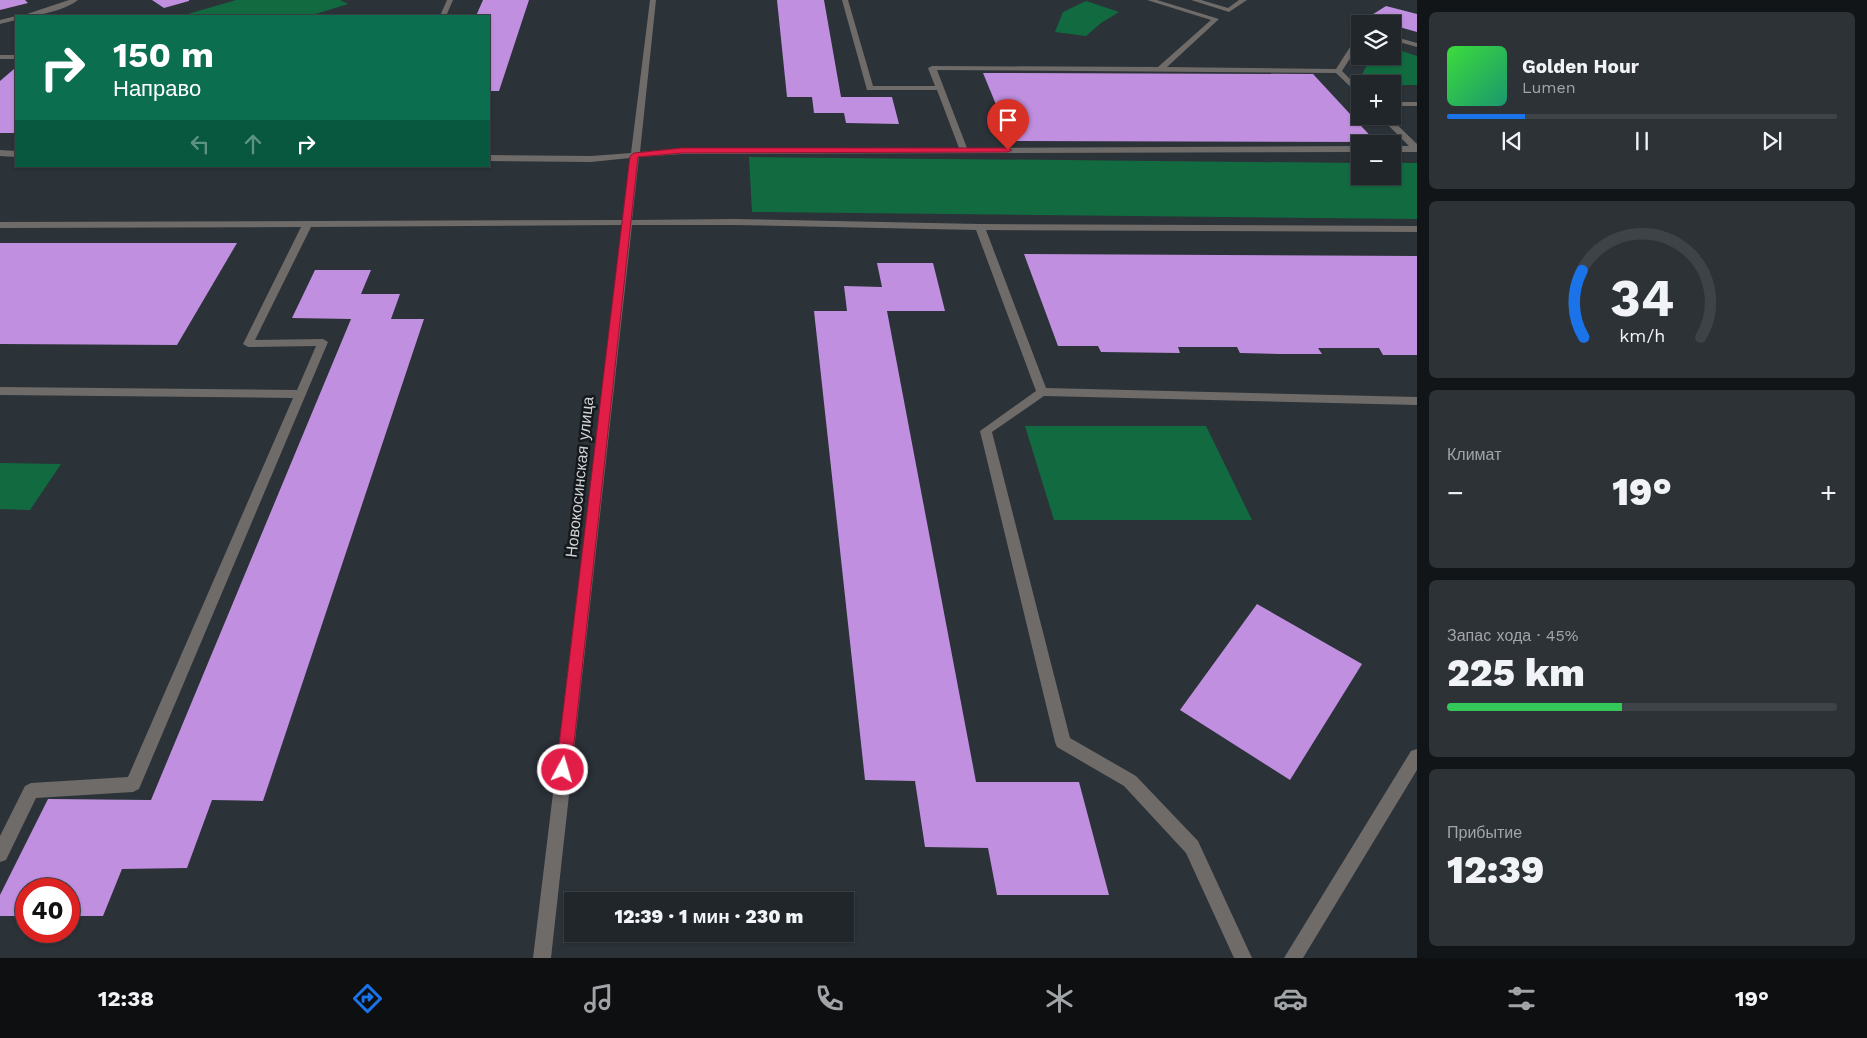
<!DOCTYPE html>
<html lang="ru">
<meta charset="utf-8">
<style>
:root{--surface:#20262a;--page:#2d3236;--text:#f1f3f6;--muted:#a2a5a8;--line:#3d4347;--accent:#1a73e8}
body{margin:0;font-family:"Work Sans",sans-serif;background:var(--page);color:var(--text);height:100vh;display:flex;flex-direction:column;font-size:19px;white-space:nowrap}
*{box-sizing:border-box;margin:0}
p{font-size:16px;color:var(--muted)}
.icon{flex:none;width:28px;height:28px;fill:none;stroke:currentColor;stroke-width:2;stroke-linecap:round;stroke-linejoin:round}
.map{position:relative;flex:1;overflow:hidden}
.drawer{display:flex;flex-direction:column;gap:12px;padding:12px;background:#121517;width:450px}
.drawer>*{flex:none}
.hud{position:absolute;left:15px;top:15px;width:475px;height:152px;border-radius:0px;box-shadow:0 1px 4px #0004,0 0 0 1px var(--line);background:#0b6e4f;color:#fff;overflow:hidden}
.controls{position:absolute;left:1351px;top:15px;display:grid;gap:10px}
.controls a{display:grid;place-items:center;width:50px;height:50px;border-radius:0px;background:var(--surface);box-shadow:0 1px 4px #0004,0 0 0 1px var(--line);font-size:25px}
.speed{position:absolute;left:15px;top:878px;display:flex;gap:10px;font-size:25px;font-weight:700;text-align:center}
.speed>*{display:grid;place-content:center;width:65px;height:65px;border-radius:50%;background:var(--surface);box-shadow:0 1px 4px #0004,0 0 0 1px var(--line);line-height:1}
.speed .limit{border:8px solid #d22;background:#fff;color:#111}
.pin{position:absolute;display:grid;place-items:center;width:42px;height:42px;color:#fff;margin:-51px -21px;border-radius:50% 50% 50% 0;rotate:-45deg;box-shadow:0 0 5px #0007}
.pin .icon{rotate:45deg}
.me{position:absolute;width:55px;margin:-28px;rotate:6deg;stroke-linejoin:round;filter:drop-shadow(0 0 4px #0008)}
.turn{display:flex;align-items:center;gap:18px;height:105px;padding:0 15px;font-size:22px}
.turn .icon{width:65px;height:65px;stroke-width:2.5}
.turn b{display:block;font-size:35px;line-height:42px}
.lanes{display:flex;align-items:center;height:48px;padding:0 15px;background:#0003;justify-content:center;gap:25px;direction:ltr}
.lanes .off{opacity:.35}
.big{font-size:38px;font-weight:800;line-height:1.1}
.drawer .tile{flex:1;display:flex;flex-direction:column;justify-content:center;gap:8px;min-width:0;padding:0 18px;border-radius:8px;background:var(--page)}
.drawer .dial{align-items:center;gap:0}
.dial svg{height:130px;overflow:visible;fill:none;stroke:var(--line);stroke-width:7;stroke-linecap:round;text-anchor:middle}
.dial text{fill:var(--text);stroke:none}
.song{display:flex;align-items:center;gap:15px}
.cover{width:60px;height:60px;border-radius:8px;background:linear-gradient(135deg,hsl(120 70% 55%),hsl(160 70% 35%))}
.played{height:5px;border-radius:2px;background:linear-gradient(90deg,var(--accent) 20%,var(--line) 20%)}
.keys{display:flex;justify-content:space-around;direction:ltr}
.heat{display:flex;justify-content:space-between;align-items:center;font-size:28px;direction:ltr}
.charge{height:8px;border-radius:4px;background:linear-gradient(90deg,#34c759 45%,var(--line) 0)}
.trip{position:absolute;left:564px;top:892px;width:290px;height:50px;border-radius:0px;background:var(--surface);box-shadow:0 1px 4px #0004,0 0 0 1px var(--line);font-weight:800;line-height:50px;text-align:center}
.dock{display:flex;height:80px;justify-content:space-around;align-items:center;background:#0d0f11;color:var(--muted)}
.dock .icon{width:35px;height:35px}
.dock .selected{color:var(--accent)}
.dock b{font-size:22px;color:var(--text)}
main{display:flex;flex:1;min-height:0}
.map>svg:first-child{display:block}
</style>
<main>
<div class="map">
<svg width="1417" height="958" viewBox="0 0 1417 958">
<rect width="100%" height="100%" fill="#2b3238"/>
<!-- green -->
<g fill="#126b40">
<polygon points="236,0 340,0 348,4 309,16 181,16"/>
<polygon points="1086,1 1119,12 1101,23 1086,36 1055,32 1063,12"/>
<polygon points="1393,48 1417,56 1417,85 1393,85 1361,77 1371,56 1392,56"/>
<polygon points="749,157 1360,163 1360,176 1392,176 1393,163 1417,163 1417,219 752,212"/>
<polygon points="1025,426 1206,426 1252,520 1054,520"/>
<polygon points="0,463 61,464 30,510 0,509"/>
</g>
<!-- building -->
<g fill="#c08fdf">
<polygon points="0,0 25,0 28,3 0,10"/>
<polygon points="152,0 189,0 189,1 164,8"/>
<polygon points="483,0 529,0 499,91 489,91 489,16 476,16"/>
<polygon points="777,0 824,0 841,97 892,97 899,124 846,123 844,113 814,113 812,97 787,97"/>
<polygon points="1386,6 1417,14 1417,32 1392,25 1392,24 1367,18"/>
<polygon points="14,69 16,69 16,133 0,133 0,81"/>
<polygon points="983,73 1313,74 1376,142 1011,141"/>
<polygon points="0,243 237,243 177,345 0,344"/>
<polygon points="1024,254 1417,256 1417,355 1383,355 1379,348 1318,348 1322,354 1279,354 1240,353 1237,347 1178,347 1180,353 1101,352 1098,346 1058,346"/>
<polygon points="877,263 933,263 945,311 887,311 976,782 1079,782 1109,895 997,895 988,848 925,847 915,781 865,780 814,311 847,311 844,286 882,287"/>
<polygon points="315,270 371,270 361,294 400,294 391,319 424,319 263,801 212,800 187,868 122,869 103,916 69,916 69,889 26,889 26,916 0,916 0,895 48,799 151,800 351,319 292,318"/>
<polygon points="1257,604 1362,664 1290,780 1180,710"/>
</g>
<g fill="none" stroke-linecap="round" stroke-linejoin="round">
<!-- minor -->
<g fill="#6f6b68" fill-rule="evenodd">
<path d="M69,0H78C65,10 37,17 21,16Z"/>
<polygon points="447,0 453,0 446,16 440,16"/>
<polygon points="650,0 656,0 640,152 682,148 959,148 937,90 867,90 842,0 848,0 873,86 935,86 928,68 932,66 1158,67 1211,20 1147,0 1157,0 1219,19 1167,67 1336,69 1357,36 1360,36 1360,43 1342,71 1360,89 1360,96 1336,73 937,70 967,148 1360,146 1360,152 682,154 639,157 632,220 735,219 980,224 1417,226 1417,232 986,230 1046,388 1417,397 1417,405 1044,396 992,432 1070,738 1136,776 1198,841 1252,958 1234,958 1186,853 1124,786 1057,747 1055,742 980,431 1036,391 976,230 735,225 632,225 551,958 533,958 622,225 311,227 255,340 323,339 328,342 139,789 133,792 36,798 6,860 0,862 0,836 25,786 31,783 128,777 293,398 0,395 0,387 297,390 316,346 248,347 243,344 301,227 0,228 0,222 623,220 630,158 591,162 489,161 489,155 591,156 631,153"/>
<polygon points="1191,0 1201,0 1228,8 1239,0 1247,0 1229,12"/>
<polygon points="16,16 16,20 0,24 0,20"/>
<polygon points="1392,36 1417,43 1417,47 1392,40"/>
<rect x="0" y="55" width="16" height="4"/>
<rect x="1392" y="102" width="25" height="4"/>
<polygon points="1379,116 1388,116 1417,144 1417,152 1392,152 1392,146 1409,146"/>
<polygon points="0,150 16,151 16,157 0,156"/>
<polygon points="1417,749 1417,770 1303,958 1284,958 1411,751"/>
</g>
</g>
<!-- route -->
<polygon fill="#e11d48" stroke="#92132f" points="682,148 1008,148 1012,150 1008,152 682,153 638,157 571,770 568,775 563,777 558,775 556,770 630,156 634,153"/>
<g text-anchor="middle" stroke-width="5" stroke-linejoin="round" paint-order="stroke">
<!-- street labels -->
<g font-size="16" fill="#d0d4d8" stroke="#16191c">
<text transform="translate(579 477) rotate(-84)" y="6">Новокосинская улица</text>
</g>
</g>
</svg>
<div class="controls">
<a><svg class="icon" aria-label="layers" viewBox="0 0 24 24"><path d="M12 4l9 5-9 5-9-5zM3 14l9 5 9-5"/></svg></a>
<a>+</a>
<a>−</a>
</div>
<div class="speed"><div class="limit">40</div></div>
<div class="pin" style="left:1008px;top:150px;background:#d93025"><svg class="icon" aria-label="arrive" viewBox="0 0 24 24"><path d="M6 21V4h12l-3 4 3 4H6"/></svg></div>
<svg class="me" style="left:563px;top:770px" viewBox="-20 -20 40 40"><circle r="17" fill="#e11d48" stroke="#fff" stroke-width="3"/><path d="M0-11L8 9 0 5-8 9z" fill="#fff"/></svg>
<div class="trip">12:39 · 1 мин · 230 m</div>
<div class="hud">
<div class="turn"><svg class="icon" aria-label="right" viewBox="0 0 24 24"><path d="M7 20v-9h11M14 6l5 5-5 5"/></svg><div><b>150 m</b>Направо</div></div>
<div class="lanes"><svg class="icon off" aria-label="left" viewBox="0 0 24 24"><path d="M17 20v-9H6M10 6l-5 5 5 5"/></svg><svg class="icon off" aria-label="ahead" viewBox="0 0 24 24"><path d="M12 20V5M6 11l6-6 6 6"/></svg><svg class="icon" aria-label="right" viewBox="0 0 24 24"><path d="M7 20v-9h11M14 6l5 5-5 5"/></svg></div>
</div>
</div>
<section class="drawer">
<div class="tile">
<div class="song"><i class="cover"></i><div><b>Golden Hour</b><p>Lumen</p></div></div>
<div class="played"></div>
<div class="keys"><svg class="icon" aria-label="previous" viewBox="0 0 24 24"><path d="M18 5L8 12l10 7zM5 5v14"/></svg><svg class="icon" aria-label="pause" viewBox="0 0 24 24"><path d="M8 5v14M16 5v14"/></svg><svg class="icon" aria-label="next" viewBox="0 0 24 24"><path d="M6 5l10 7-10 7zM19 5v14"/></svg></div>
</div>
<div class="tile dial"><svg viewBox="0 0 100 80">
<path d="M14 69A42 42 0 1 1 86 69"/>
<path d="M14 69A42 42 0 0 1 13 28" stroke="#1a73e8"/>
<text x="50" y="56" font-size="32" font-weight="700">34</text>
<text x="50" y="72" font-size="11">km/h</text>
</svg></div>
<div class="tile"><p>Климат</p>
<div class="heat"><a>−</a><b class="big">19°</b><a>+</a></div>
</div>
<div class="tile"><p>Запас хода · 45%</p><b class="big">225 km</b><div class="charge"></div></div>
<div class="tile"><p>Прибытие</p><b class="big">12:39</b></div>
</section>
</main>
<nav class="dock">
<b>12:38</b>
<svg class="icon selected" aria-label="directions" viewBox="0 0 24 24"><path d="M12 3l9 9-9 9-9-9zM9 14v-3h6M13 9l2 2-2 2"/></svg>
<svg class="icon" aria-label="music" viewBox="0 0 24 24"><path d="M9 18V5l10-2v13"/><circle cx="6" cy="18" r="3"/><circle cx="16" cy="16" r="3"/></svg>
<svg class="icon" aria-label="phone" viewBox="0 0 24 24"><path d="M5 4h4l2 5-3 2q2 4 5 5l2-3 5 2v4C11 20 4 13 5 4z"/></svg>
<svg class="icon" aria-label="climate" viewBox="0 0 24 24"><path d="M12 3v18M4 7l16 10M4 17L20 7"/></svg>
<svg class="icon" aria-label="car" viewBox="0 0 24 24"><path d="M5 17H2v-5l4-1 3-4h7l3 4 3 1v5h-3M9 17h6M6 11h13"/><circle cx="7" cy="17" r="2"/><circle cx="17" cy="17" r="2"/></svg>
<svg class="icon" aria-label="filters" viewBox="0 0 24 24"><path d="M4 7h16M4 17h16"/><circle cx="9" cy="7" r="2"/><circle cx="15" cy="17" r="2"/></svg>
<b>19°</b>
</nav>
